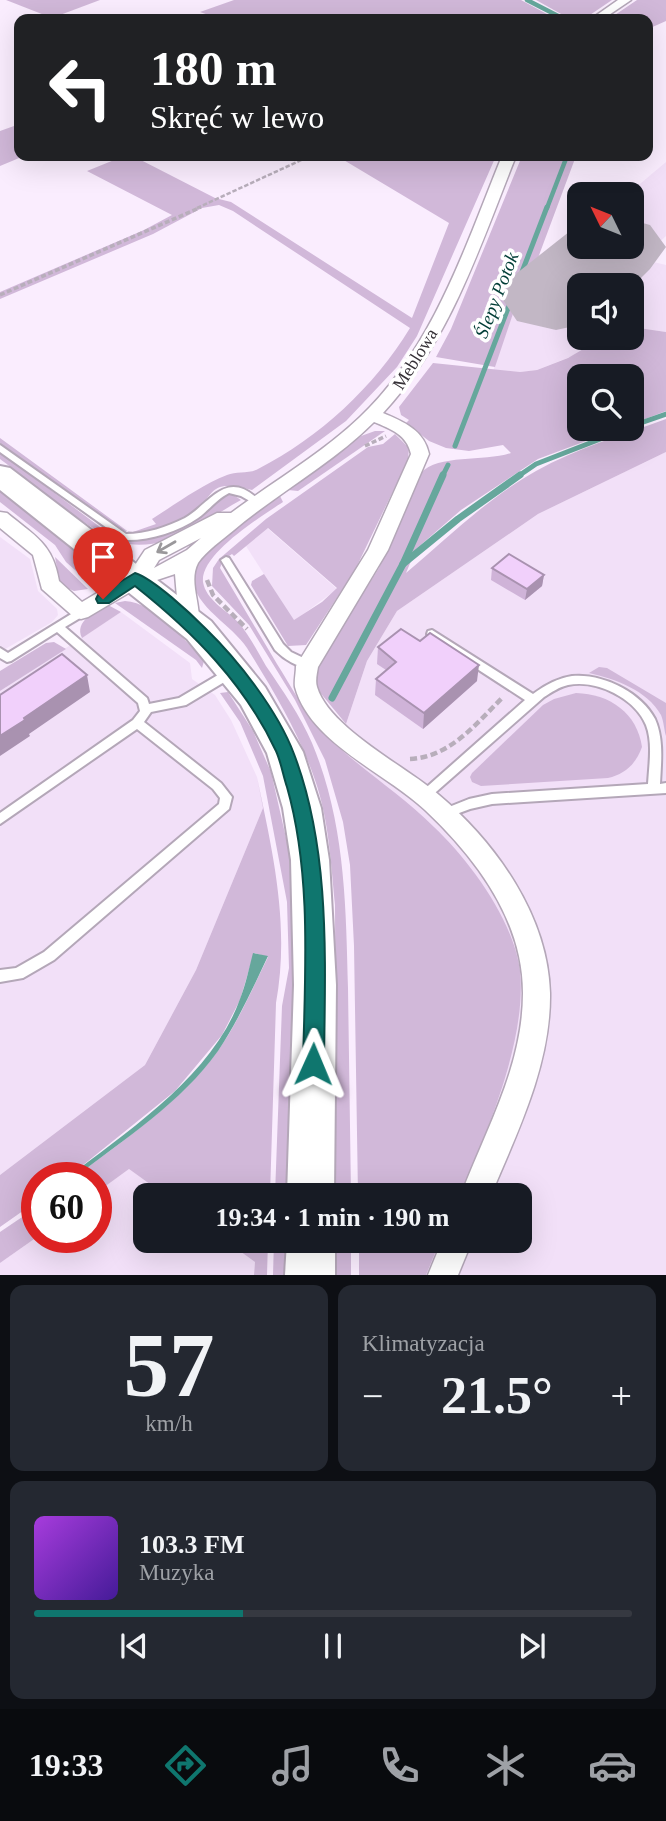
<!DOCTYPE html>
<html lang="pl">
<meta charset="utf-8">
<style>
:root{--surface:#171b24;--page:#242831;--text:#f1f3f6;--muted:#9ea1a6;--line:#363941;--accent:#0f766e}
body{margin:0;font-family:"Times New Roman",serif;background:var(--page);color:var(--text);height:100vh;display:flex;flex-direction:column;font-size:26px;white-space:nowrap}
*{box-sizing:border-box;margin:0}
p{font-size:23px;color:var(--muted)}
.icon{flex:none;width:38px;height:38px;fill:none;stroke:currentColor;stroke-width:2;stroke-linecap:round;stroke-linejoin:round}
.map{position:relative;height:1275px;overflow:hidden}
.details{display:flex;flex-direction:column;gap:10px;padding:10px;background:#0d0f14;flex:1}
.details>*{flex:none}
.banner{position:absolute;left:14px;top:14px;width:639px;height:147px;border-radius:14px;box-shadow:0 7px 28px #0002;background:#202124;color:#fff;overflow:hidden}
.needle{width:46px;rotate:313deg}
.buttons{position:absolute;left:567px;top:182px;display:grid;gap:14px}
.buttons a{display:grid;place-items:center;width:77px;height:77px;border-radius:14px;background:var(--surface);box-shadow:0 7px 28px #0002;font-size:35px}
.speed{position:absolute;left:21px;top:1162px;display:flex;gap:14px;font-size:35px;font-weight:700;text-align:center}
.speed>*{display:grid;place-content:center;width:91px;height:91px;border-radius:50%;background:var(--surface);box-shadow:0 7px 28px #0002;line-height:1}
.speed .limit{border:10px solid #d22;background:#fff;color:#111}
.pin{position:absolute;display:grid;place-items:center;width:60px;height:60px;color:#fff;margin:-72px -30px;border-radius:50% 50% 50% 0;rotate:-45deg;box-shadow:0 0 7px #0007}
.pin .icon{rotate:45deg}
.me{position:absolute;width:77px;margin:-38px;rotate:1deg;stroke-linejoin:round;filter:drop-shadow(0 0 5px #0008)}
.turn{display:flex;align-items:center;gap:24px;height:147px;padding:0 21px;font-size:32px}
.turn .icon{width:91px;height:91px;stroke-width:2.5}
.turn b{display:block;font-size:49px;line-height:60px}
.big{font-size:52px;font-weight:800;line-height:1.1}
.details .widget{flex:1;display:flex;flex-direction:column;justify-content:center;gap:10px;min-width:0;padding:0 24px;border-radius:14px;background:var(--page)}
.details .dial{align-items:center;gap:0}
.dial b{font-size:91px;line-height:1}
.song{display:flex;align-items:center;gap:21px}
.cover{width:84px;height:84px;border-radius:10px;background:linear-gradient(135deg,hsl(280 70% 55%),hsl(260 70% 35%))}
.played{height:7px;border-radius:4px;background:linear-gradient(90deg,var(--accent) 35%,var(--line) 35%)}
.keys{display:flex;justify-content:space-around;direction:ltr}
.heat{display:flex;justify-content:space-between;align-items:center;font-size:38px;direction:ltr}
.details .tiles{flex:1;display:grid;gap:10px;grid-template-columns:1fr 1fr}
.widget:last-child{grid-column:span 2}
.trip{position:absolute;left:133px;top:1183px;width:399px;height:70px;border-radius:14px;background:var(--surface);box-shadow:0 7px 28px #0002;font-weight:800;line-height:70px;text-align:center}
.tabs{display:flex;height:112px;justify-content:space-around;align-items:center;background:#090b0e;color:var(--muted)}
.tabs .icon{width:49px;height:49px}
.tabs .selected{color:var(--accent)}
.tabs b{font-size:32px;color:var(--text)}
.map>svg:first-child{display:block}
</style>
<div class="map">
<svg width="666" height="1275" viewBox="0 0 666 1275">
<rect width="100%" height="100%" fill="#faedfe"/>
<!-- built -->
<g fill="#f2e0f8">
<polygon points="666,162 666,236 641,259 666,265 666,332 632,327 632,285 579,285 579,338 602,338 580,353 537,370 520,372 493,371 524,281 579,235 579,247 632,247 632,194 628,194"/>
<polygon points="666,452 666,1275 375,1275 374,1241 520,1241 520,1195 373,1195 367,947 338,748 367,661 397,611 538,514"/>
<polygon points="267,528 337,589 294,621 246,546"/>
<polygon points="0,537 30,559 38,591 57,609 58,615 52,622 0,652"/>
<polygon points="121,612 190,663 192,679 215,695 231,720 257,777 263,808 196,970 145,1065 0,1175 0,691"/>
<polygon points="129,1169 165,1195 145,1195 145,1241 226,1241 255,1262 254,1275 0,1275 0,1263 37,1237 96,1237 96,1193"/>
</g>
<!-- green -->
<g fill="#d1b8d9">
<polygon points="6,0 100,0 52,18"/>
<polygon points="234,0 521,0 556,19 220,19 200,12"/>
<polygon points="536,0 612,0 584,19 570,19"/>
<polygon points="637,0 666,0 666,21 648,29 648,19 609,19"/>
<polygon points="14,126 19,128 19,156 24,156 0,166 0,131"/>
<path d="M124,156H133L215,198L231,202L412,318L449,223L337,156H471L478,160L480,156H496L417,336L397,367L346,421L252,490C207,479 219,492 191,514C177,524 155,530 138,533L121,530L0,443V438L130,533L156,524L152,519C176,504 201,485 227,475C236,471 248,474 258,469C320,437 374,387 410,328L233,211L219,205L202,208L153,234L0,299V292L144,230L172,215L87,171Z"/>
<polygon points="522,156 576,156 532,274 524,281 495,367 436,357 451,329"/>
<path d="M632,327L666,332V411L632,424V376H579V429H618L538,459L461,510L416,549L406,573C449,537 486,499 536,471C577,448 622,435 666,419V452L538,514L397,611L367,661L346,724L313,684L318,665L379,568L421,473C438,454 485,462 511,453L503,445L469,451L446,448L429,441L406,423L409,420L401,415L399,407L433,363L520,372L537,370L568,358L602,338H632Z"/>
<polygon points="375,431 385,431 298,491 288,490 361,436"/>
<path d="M395,434L409,448L408,460L355,570L306,645L288,646L251,585L252,581L264,574L294,620L322,602L337,588L268,528L234,556L232,554L223,560L220,568C239,600 258,632 277,664C291,686 303,710 321,730C355,766 399,792 434,827C470,861 514,921 520,971C527,1040 487,1132 460,1195H358L354,946L350,865L343,822L325,760L295,700L249,625L212,586L213,568L219,559L266,519L368,447L383,444Z"/>
<path d="M0,452L116,539C138,545 183,530 201,516C212,508 217,497 232,494L241,500C217,513 193,532 166,541C154,544 141,546 129,544C96,539 29,480 0,459Z"/>
<polygon points="0,491 98,566 100,576 93,586 66,562 55,545 0,502"/>
<path d="M280,496L283,502C262,516 200,554 203,582C206,600 226,610 237,621C249,634 257,651 266,666C283,691 300,715 312,743C345,822 346,904 348,988C349,1057 350,1126 351,1195H336L335,905C331,864 329,820 315,780C299,733 273,690 247,648C232,624 188,604 194,573C199,549 260,509 280,496Z"/>
<polygon points="55,557 88,589 74,591 60,585"/>
<path d="M125,601C156,603 184,639 204,661L202,668L196,660L115,603Z"/>
<path d="M108,605L121,612L82,638C74,621 95,612 108,605Z"/>
<polygon points="54,642 66,649 0,691 0,671 46,643"/>
<path d="M599,667L607,668L666,703V736C664,730 664,722 661,715C647,690 615,679 589,673Z"/>
<polygon points="228,692 253,731 271,772 289,851 294,954 290,1195 275,1195 282,1006 289,968 287,902 263,776 240,722 220,693"/>
<path d="M576,693C610,694 637,713 642,747C636,764 625,774 608,778L481,786L472,782L470,777L472,773L543,705L554,699Z"/>
<path d="M257,777C273,854 290,925 276,1003L270,1195H165L129,1169L96,1193V1178H74C124,1139 179,1104 217,1052C238,1023 252,989 268,957L254,953L240,1000L222,1035L175,1091L67,1178H37V1201L0,1227V1175L145,1065L196,970L263,808Z"/>
<polygon points="37,1207 37,1237 0,1263 0,1232"/>
<polygon points="226,1241 268,1241 267,1275 254,1275 255,1262"/>
<polygon points="274,1241 290,1241 289,1275 273,1275"/>
<polygon points="336,1241 351,1241 351,1275 337,1275"/>
<polygon points="359,1241 440,1241 426,1275 359,1275"/>
</g>
<!-- water -->
<path fill="#66a79c" d="M253,953L268,956C253,988 238,1021 218,1051C181,1103 124,1139 74,1178H67C128,1131 213,1075 240,999C246,984 249,968 253,953Z"/>
<g fill="none" stroke-linecap="round" stroke-linejoin="round">
<!-- stream-far2 -->
<g stroke="#66a79c" stroke-width="4.5">
<polyline points="527,0 564,19"/>
<polyline points="547,208 567,156"/>
</g>
<!-- stream-far1 -->
<g stroke="#66a79c" stroke-width="5">
<polyline points="632,426 666,414"/>
<polyline points="455,446 547,207"/>
<polyline points="442,477 448,465"/>
<polyline points="517,477 536,464 626,429"/>
</g>
<!-- stream -->
<g stroke="#66a79c" stroke-width="7">
<polyline points="403,564 458,519 520,475"/>
<polyline points="332,698 403,564 443,475"/>
</g>
<!-- runway -->
<polygon fill="#c2b7c5" fill-rule="evenodd" points="632,220 650,225 666,247 650,269 632,287 579,285 579,325 556,330 517,321 501,297 517,273 579,224 579,247 632,247"/>
<!-- service casing -->
<g stroke="#b4a7b8" stroke-width="4">
<g id="service">
<path d="M0,445L126,534C146,534 167,527 185,518C212,502 226,468 260,501L255,504L241,496L229,493C217,499 209,510 198,518C178,532 149,541 124,540L0,452Z"/>
<path d="M226,557L229,558L283,644L291,652L312,662L313,665L312,668C299,669 284,659 275,650L221,560Z"/>
<polygon points="81,608 85,609 86,612 85,615 65,627 147,698 149,704 179,698 228,669 236,669 237,672 236,675 186,705 151,712 144,722 221,783 232,797 229,809 54,960 23,978 0,982 0,970 16,968 44,952 219,804 220,798 213,789 137,729 0,824 0,813 133,720 140,711 138,703 57,632 11,661 7,662 0,658 0,648 8,653"/>
<path d="M432,630L533,694C545,685 558,678 572,676C602,673 641,692 655,719C664,739 661,763 660,784L666,783V793L492,804L470,809L443,819L439,817L437,814L439,811L469,799L492,794L648,784C649,765 653,743 646,725C635,698 596,679 568,685C559,687 552,692 544,697L428,799L424,801L420,799L418,796L420,793L525,700L428,637L427,634L428,631Z"/>
</g>
</g>
<!-- minor casing -->
<g stroke="#b4a7b8" stroke-width="3">
<g id="minor">
<polygon points="618,0 631,0 603,19 591,19"/>
<path d="M502,156H516C480,246 450,341 383,413C404,422 424,430 429,454L388,550L318,667C317,673 315,681 317,687C329,728 407,767 439,795C496,843 548,916 550,993C551,1064 518,1131 491,1195H461C486,1129 523,1066 523,993C523,920 476,858 425,810C386,773 310,743 295,687C294,681 296,673 296,666L368,550L411,454C407,435 391,429 374,422C332,464 279,492 234,530C222,540 206,551 198,563C187,584 205,611 196,626L189,628L182,626L179,621L175,574L142,585L88,617L81,619L74,617L42,589L33,555L0,528V512L7,513C35,536 53,544 59,581L82,602L129,574L145,550L217,513H231C274,481 321,454 360,417C433,348 465,247 502,156ZM201,538L187,550L154,568L159,560Z"/>
<polygon points="442,1241 472,1241 458,1275 428,1275"/>
</g>
</g>
<!-- primary casing -->
<g stroke="#b4a7b8" stroke-width="4">
<g id="primary">
<polygon points="0,466 10,468 211,621 265,687 303,752 321,808 329,860 336,985 334,1195 287,1195 294,985 291,860 283,808 267,753 241,705 187,639 0,490"/>
<polygon points="287,1241 335,1241 335,1275 285,1275"/>
</g>
</g>
<!-- path-far2 -->
<polyline stroke="#b8aebb" stroke-width="2.5" stroke-dasharray="4.5 2" stroke-linecap="butt" points="197,208 310,156"/>
<!-- path-far1 -->
<g stroke="#b8aebb" stroke-width="3.5" stroke-dasharray="5 2.5" stroke-linecap="butt">
<polyline points="0,295 201,207"/>
<polyline points="365,446 386,436"/>
</g>
<!-- path -->
<g stroke="#b8aebb" stroke-width="4.5" stroke-dasharray="7 3.5" stroke-linecap="butt">
<polyline points="207,580 213,595 247,629"/>
<path d="M410,759C450,757 476,724 502,698"/>
</g>
<!-- service -->
<use href="#service" fill="#fff" fill-rule="evenodd"/>
<!-- minor -->
<use href="#minor" fill="#fff" fill-rule="evenodd"/>
<!-- primary -->
<use href="#primary" fill="#fff" fill-rule="evenodd"/>
</g>
<!-- wall -->
<g fill="#cfb3d8">
<polygon points="492,568 544,575 542,586 525,600 491,580"/>
<polygon points="378,647 477,681 423,729 375,695 376,679 386,670 377,664"/>
</g>
<!-- shaded-wall -->
<g fill="#a992b0">
<polygon points="544,575 542,586 525,600 527,589"/>
<polygon points="479,665 477,681 423,729 424,713"/>
<polygon points="87,675 90,692 29,734 30,736 0,756 0,736 24,718"/>
</g>
<!-- building -->
<g fill="#f1d0fb" stroke="#a992b0" stroke-width="2">
<polygon points="509,554 544,575 527,589 492,568"/>
<polygon points="401,629 420,641 430,633 479,665 424,713 376,679 396,662 378,647"/>
<polygon points="62,654 87,675 24,718 25,720 0,736 0,695"/>
</g>
<!-- one-way arrows -->
<defs><path id="oneway-shaft" d="M-6 0H5M1.5-3L5.5 0L1.5 3" fill="none" stroke-width="1.6" stroke-linecap="round" stroke-linejoin="round" transform="scale(1.75)"/></defs>
<use stroke="#9a989b" href="#oneway-shaft" transform="translate(166 547) rotate(150)"/>
<!-- route -->
<path fill="#0f766e" stroke="#0a4d48" stroke-width="2" d="M135,573C154,579 191,614 206,629C238,660 278,711 294,754C331,851 325,962 324,1064L321,1071L313,1074L306,1071L303,1064C305,973 312,875 287,787C283,775 281,762 276,751C244,683 193,632 135,586L109,603H98L96,599L98,595Z"/>
<g text-anchor="middle" stroke-width="7" stroke-linejoin="round" paint-order="stroke">
<!-- far-street labels -->
<g font-size="18" fill="#363137" stroke="#fff">
<text transform="translate(415 359) rotate(-58)" y="6">Meblowa</text>
</g>
<!-- far-water labels -->
<g font-size="19" font-style="italic" fill="#003d36" stroke="#fff">
<text transform="translate(496 295) rotate(-69)" y="7">Ślepy Potok</text>
</g>
</g>
</svg>
<div class="buttons">
<a><svg class="needle" viewBox="-14 -14 28 28"><path d="M0-13l5 13h-10z" fill="#e53935"/><path d="M0 13l5-13h-10z" fill="#9ea1a6"/></svg></a>
<a><svg class="icon" aria-label="sound" viewBox="0 0 24 24"><path d="M4 9h4l5-4v14l-5-4H4zM17 9q2 3 0 6"/></svg></a>
<a><svg class="icon" aria-label="search" viewBox="0 0 24 24"><circle cx="10" cy="10" r="6"/><path d="M15 15l6 6"/></svg></a>
</div>
<div class="speed"><div class="limit">60</div></div>
<div class="pin" style="left:103px;top:599px;background:#d93025"><svg class="icon" aria-label="arrive" viewBox="0 0 24 24"><path d="M6 21V4h12l-3 4 3 4H6"/></svg></div>
<svg class="me" style="left:313px;top:1064px" viewBox="-20 -20 40 40"><path d="M0-17L14 15 0 8-14 15z" fill="#0f766e" stroke="#fff" stroke-width="4"/></svg>
<div class="trip">19:34 · 1 min · 190 m</div>
<div class="banner">
<div class="turn"><svg class="icon" aria-label="left" viewBox="0 0 24 24"><path d="M17 20v-9H6M10 6l-5 5 5 5"/></svg><div><b>180 m</b>Skręć w lewo</div></div>
</div>
</div>
<section class="details">
<div class="tiles">
<div class="widget dial"><b>57</b><p>km/h</p></div>
<div class="widget"><p>Klimatyzacja</p>
<div class="heat"><a>−</a><b class="big">21.5°</b><a>+</a></div>
</div>
<div class="widget">
<div class="song"><i class="cover"></i><div><b>103.3 FM</b><p>Muzyka</p></div></div>
<div class="played"></div>
<div class="keys"><svg class="icon" aria-label="previous" viewBox="0 0 24 24"><path d="M18 5L8 12l10 7zM5 5v14"/></svg><svg class="icon" aria-label="pause" viewBox="0 0 24 24"><path d="M8 5v14M16 5v14"/></svg><svg class="icon" aria-label="next" viewBox="0 0 24 24"><path d="M6 5l10 7-10 7zM19 5v14"/></svg></div>
</div>
</div>
</section>
<nav class="tabs">
<b>19:33</b>
<svg class="icon selected" aria-label="directions" viewBox="0 0 24 24"><path d="M12 3l9 9-9 9-9-9zM9 14v-3h6M13 9l2 2-2 2"/></svg>
<svg class="icon" aria-label="music" viewBox="0 0 24 24"><path d="M9 18V5l10-2v13"/><circle cx="6" cy="18" r="3"/><circle cx="16" cy="16" r="3"/></svg>
<svg class="icon" aria-label="phone" viewBox="0 0 24 24"><path d="M5 4h4l2 5-3 2q2 4 5 5l2-3 5 2v4C11 20 4 13 5 4z"/></svg>
<svg class="icon" aria-label="climate" viewBox="0 0 24 24"><path d="M12 3v18M4 7l16 10M4 17L20 7"/></svg>
<svg class="icon" aria-label="car" viewBox="0 0 24 24"><path d="M5 17H2v-5l4-1 3-4h7l3 4 3 1v5h-3M9 17h6M6 11h13"/><circle cx="7" cy="17" r="2"/><circle cx="17" cy="17" r="2"/></svg>
</nav>
